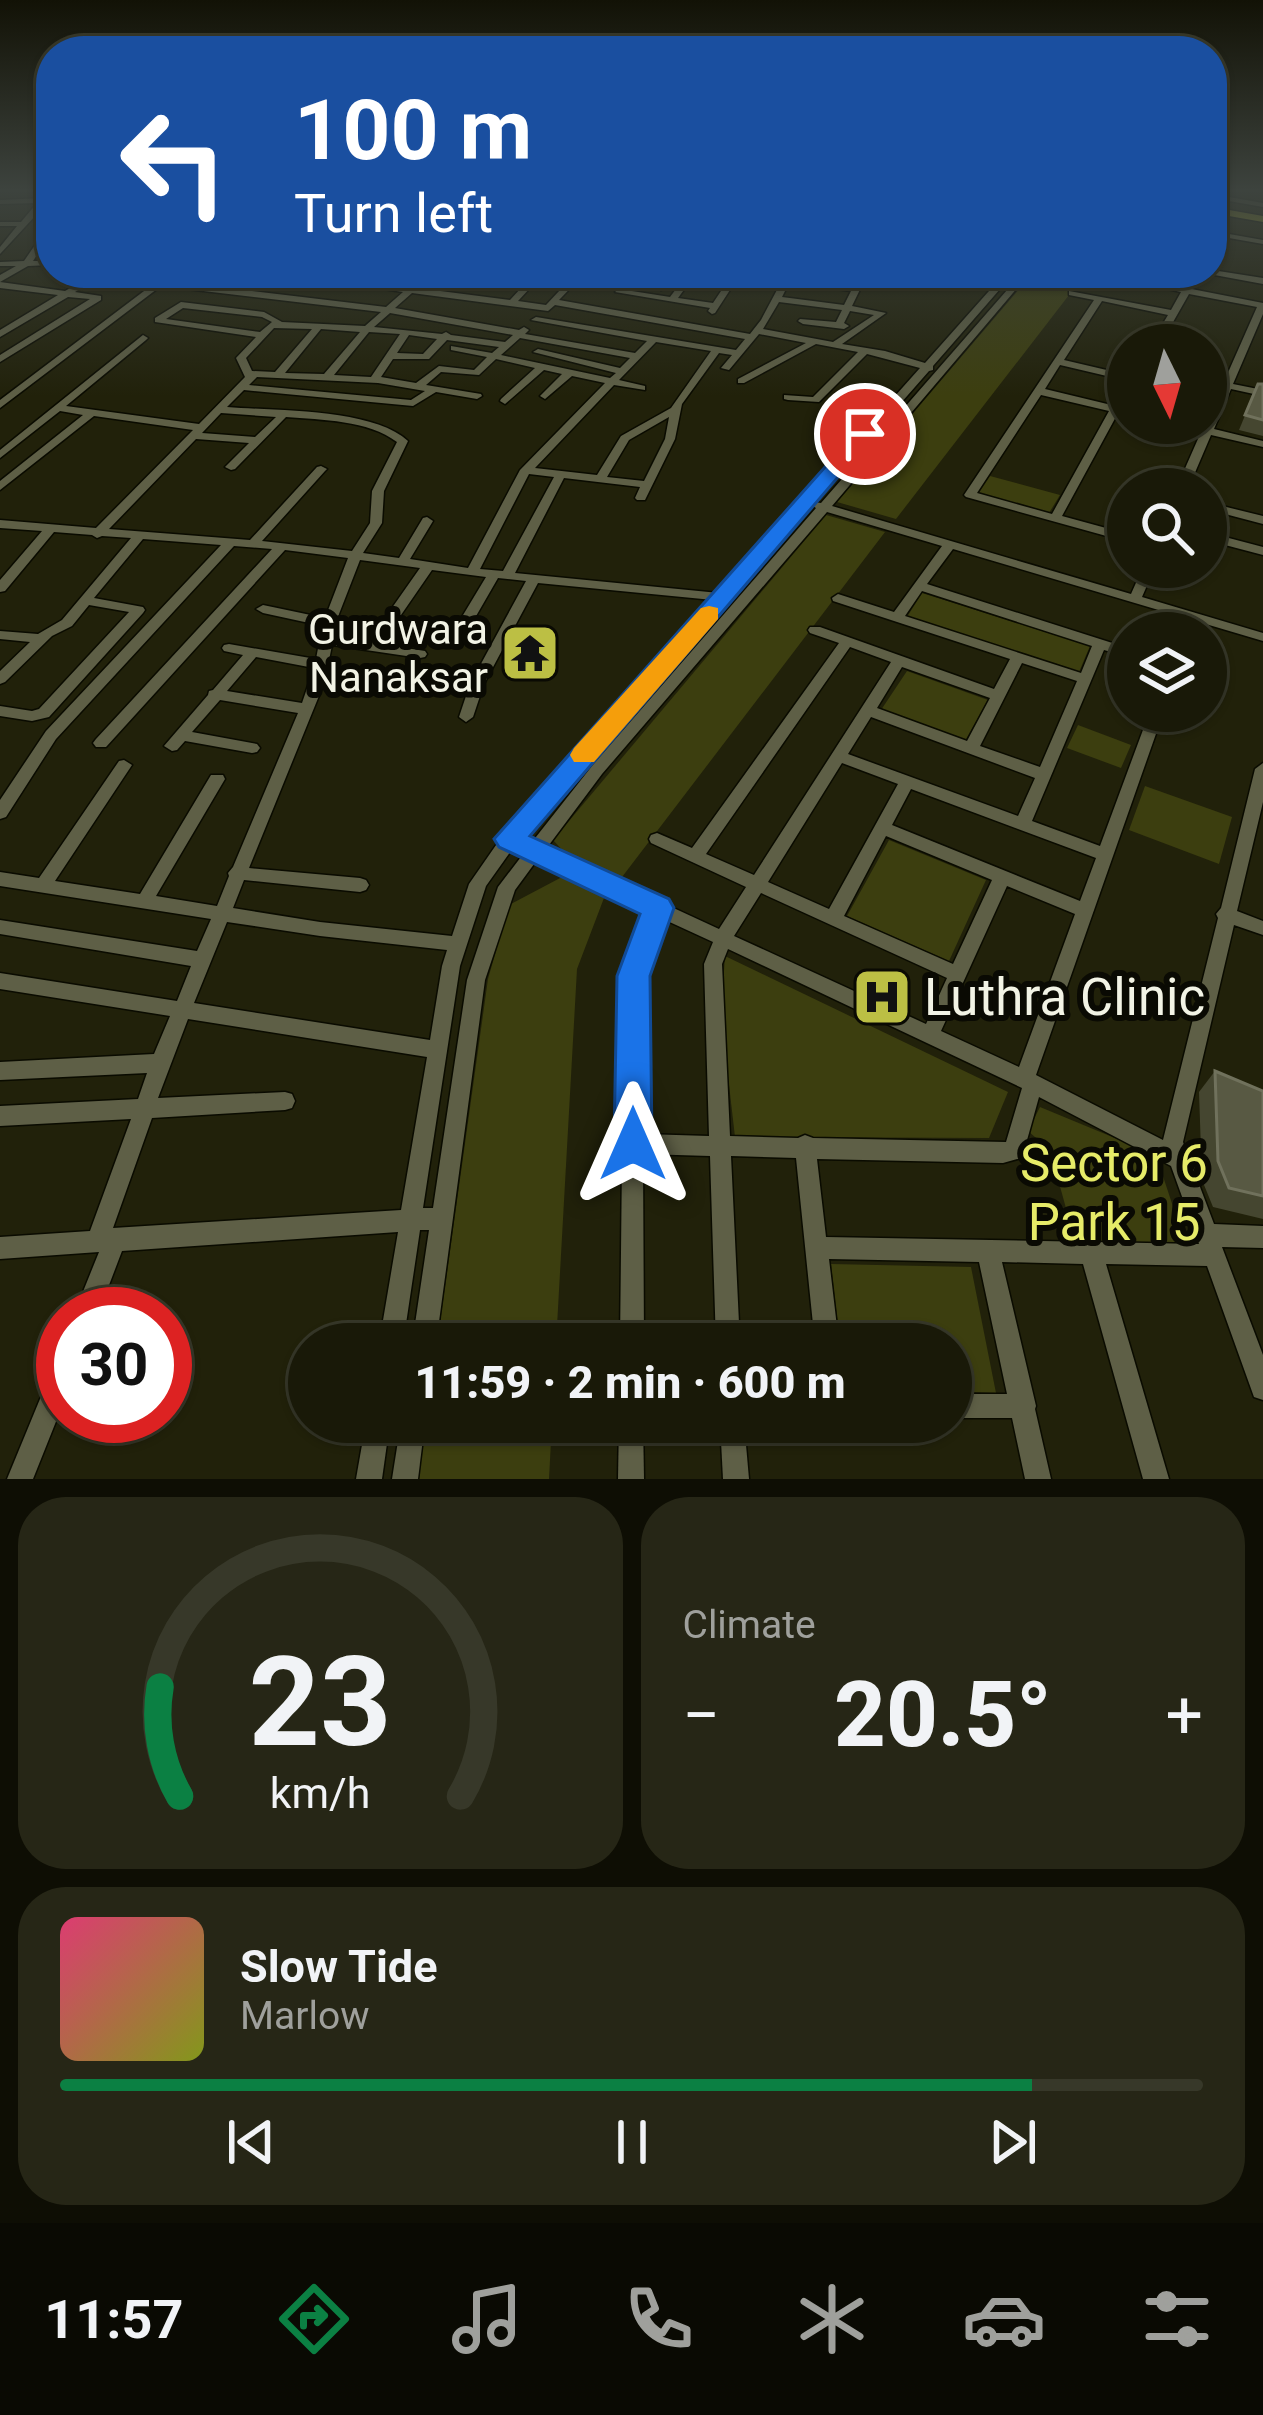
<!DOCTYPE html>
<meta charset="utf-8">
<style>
:root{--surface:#191908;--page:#262616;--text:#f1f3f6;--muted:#9fa09c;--line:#373829;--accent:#0b8043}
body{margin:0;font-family:Roboto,sans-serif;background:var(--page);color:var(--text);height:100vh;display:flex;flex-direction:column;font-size:45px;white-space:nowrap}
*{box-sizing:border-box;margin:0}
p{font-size:39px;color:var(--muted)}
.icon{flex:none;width:66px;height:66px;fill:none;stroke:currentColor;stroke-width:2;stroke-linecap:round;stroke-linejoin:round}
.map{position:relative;height:1479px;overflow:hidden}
.details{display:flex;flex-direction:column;gap:18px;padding:18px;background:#0e0e04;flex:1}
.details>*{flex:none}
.top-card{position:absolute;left:36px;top:36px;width:1191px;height:252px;border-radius:48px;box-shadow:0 3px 9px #0004,0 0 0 3px var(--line);background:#1a4fa0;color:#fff;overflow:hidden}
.needle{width:78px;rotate:175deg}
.tools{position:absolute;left:1107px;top:324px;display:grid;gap:24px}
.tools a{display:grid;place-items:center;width:120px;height:120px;border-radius:50%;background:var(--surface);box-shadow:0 3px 9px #0004,0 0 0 3px var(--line);font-size:60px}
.speed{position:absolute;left:36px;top:1287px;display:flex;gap:24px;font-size:60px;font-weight:700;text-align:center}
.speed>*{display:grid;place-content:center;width:156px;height:156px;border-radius:50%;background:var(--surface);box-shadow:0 3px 9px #0004,0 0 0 3px var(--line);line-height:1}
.speed .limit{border:18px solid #d22;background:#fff;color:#111}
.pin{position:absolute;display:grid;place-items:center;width:102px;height:102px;color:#fff;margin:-51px;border:6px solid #fff;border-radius:50%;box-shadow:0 3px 12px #0007}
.me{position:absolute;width:132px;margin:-66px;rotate:0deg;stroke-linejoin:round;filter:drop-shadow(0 0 9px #0008)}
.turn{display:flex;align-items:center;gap:42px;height:252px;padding:0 60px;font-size:54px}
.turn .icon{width:156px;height:156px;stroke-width:2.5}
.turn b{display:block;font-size:84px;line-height:102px}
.big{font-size:90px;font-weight:800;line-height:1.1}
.details .tile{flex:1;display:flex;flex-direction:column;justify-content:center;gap:18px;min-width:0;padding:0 42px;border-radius:48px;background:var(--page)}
.details .dial{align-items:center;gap:0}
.dial svg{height:312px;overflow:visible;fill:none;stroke:var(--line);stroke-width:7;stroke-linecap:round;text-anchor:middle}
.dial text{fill:var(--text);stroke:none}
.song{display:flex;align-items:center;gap:36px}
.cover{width:144px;height:144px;border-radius:18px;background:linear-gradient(135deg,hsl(340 70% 55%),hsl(70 70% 35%))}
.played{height:12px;border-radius:6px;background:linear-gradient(90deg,var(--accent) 85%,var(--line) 85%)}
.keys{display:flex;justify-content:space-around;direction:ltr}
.heat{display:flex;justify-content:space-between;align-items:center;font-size:66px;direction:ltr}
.details .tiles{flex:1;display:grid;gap:18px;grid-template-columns:1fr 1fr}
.tile:last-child{grid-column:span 2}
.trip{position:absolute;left:288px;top:1323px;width:684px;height:120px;border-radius:60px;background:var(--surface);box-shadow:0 3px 9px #0004,0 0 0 3px var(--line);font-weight:800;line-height:120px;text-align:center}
.tab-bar{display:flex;height:192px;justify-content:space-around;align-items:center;background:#0a0a03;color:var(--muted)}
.tab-bar .icon{width:84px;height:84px}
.tab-bar .current{color:var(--accent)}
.tab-bar b{font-size:54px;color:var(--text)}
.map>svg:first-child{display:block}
</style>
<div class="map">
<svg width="1263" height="1479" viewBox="0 0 1263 1479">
<rect width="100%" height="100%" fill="#21210a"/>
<!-- green -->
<g fill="#3c3e0f">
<polygon points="1033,273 1086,273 896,519 837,502"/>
<polygon points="990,476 1060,495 1049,513 978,494"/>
<polygon points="826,515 885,532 619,881 564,852 553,840"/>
<polygon points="922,593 1090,646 1079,672 907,617"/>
<polygon points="907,671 988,700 965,741 881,710"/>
<polygon points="1078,725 1131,745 1121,768 1067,748"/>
<polygon points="1145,786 1232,817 1219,864 1129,830"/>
<polygon points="889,840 986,880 949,961 847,916"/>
<polygon points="562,877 604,898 577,969 556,1344 437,1344 488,979 509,905"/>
<polygon points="725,956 1008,1092 989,1138 735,1137 721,1015"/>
<polygon points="1040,1107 1156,1155 1185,1243 1075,1241 1050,1150 1028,1131"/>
<polygon points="831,1264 971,1267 996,1393 951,1391 951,1344 840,1344"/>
<polygon points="426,1422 552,1422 549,1479 418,1479"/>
</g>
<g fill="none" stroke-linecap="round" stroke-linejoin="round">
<!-- minor casing -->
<g stroke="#0a0b00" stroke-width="3">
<g id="minor">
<polygon points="1212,194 1263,203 1263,207 1212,198"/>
<polygon points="45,198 48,202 0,254 0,247 17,226 0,226 0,222 21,222 37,203 0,204 0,200"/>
<polygon points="1212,231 1263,240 1263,244 1212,235"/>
<polygon points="44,232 51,234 33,261 51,261 51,265 28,266 0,282 0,275 16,266 0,266 0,262 24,261"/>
<polygon points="1212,270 1263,278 1263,284 1209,274 1212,273"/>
<path d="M96,273L188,284L205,273H215L198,285L223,288L247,273H257L233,289L243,290L267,273H276L252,291L386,307L403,292L277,273H300L408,287L424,273H433L417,288L510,300L535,273H544L518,301L546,305L576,273H585L559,300L750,334L761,320L786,273H794L782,297L844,305L851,291L820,287L816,284L817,282L854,286L860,273H868L852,306L886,313L842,344L885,351L925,363L1005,273H1014L933,366V370L929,371L814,502L821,503L1022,273H1030L832,506L1131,594L1143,567H1155L1142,597L1263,633V641L953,549L927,584L1128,648V657L1104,650L1032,821L1100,846L1150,711H1164L1036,1075L1163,1140L1218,918L1216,914L1221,908L1255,769L1263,763V802L1237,911L1263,921V935L1234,925L1183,1142L1214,1224L1263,1226V1248L1222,1247L1263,1355V1400L1254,1397L1207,1266L1106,1264L1169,1479H1143L1083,1264L1002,1262L1036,1406L1035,1409L1051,1479H1025L1012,1418H951V1394H1007L979,1262L829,1259L839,1344H815L796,1158L731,1156L740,1344H716L710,1156L643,1154L644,1344H620L624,976L648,912L537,860L515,890L485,980L436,1344H412L429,1230H420L403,1344H379L398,1232L122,1251L98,1314H74L99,1252L0,1259V1237L90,1231L131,1119L0,1126V1106L138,1099L147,1073L0,1080V1062L154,1054L170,1016L0,989V973L177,1001L191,966L0,934V920L197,951L211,919L0,886V872L39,878L119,761L124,760L132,765L55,881L140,894L211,775H223L225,779L156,896L217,906L229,876L228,873L233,867L298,713L220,700L192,732L257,744L260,748L257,752L252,753L185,741L177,750L172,751L164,746L208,695L209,691L213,690L243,655L224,651L222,648L224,645L229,644L316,659L319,643L317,640L323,626L263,613L256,609L263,605L325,618L348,558L285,550L106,747H96L93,743L96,739L272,549L234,546L56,739L6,817L0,819V800L46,731L221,545L143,539L94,598L143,607L145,610L143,613L49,717L32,721L0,716V706L32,711L39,709L129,612L89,605L72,626L52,636L5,682L0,684V671L30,642L0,639V631L38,634L62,620L131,538L102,536L97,538L92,535L54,532L5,591L0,592V580L42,531L0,528V520L96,528L193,430L94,416L0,490V481L83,415L60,411L0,458V450L143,335L148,338L146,340L66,406L199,424L245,377L236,358L256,337L155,322V318L181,302L264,312L282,322L365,326L381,312L161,286L0,408V400L152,285L99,278L75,292L101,296V300L0,362V355L90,299L68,297L0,337V330L58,295L0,288V282L65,291ZM412,293L548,311L555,305L745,339L736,350L536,317L531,320L647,341L635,353L525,334L529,330L524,327L519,330L395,308ZM779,302L842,310L836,322L800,319L798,321L803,324L844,329L849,326L844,323L850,311L874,315L833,342L763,329ZM183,308L262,317L272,322L260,332L166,319ZM390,313L513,335L505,342L451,335L446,332L442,334L374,327ZM274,328L312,329L275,372L252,371L246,358ZM321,329L360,332L324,374L285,373ZM369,332L400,334L371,377L334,375ZM759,334L806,343L738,379V383H744L816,344L858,352L813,397L784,395V399L788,400L819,402L867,354L920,368L719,593L515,573L564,478L640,487L635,498L637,500H645L675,439L682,404L719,353L732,355L721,368L729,370ZM409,335L437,339L423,354L397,353ZM520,338L630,358L620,368L538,349L533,352L616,373L610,378L501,355ZM447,340L499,347L492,353L451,346V350L487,357L474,370L439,366L416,383L381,377L393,359H429ZM656,342L711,351L671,408L621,436L597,475L535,468L614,385L645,390V386L619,380ZM496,359L535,368L501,399L500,401L505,404L544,370L562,374L540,396L545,399L572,376L605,383L520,470L468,568L410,559L433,521L427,517L423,518L399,558L363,553L382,523L384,491L408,441C372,408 276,411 227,407L244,390L413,406L436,392L477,399L482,396L481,394L426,385L441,372L479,375ZM257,377L378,383L425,391L411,400L249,385ZM221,413L276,417L255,437L202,433ZM286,417C322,420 368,420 397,442L372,491L370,523L352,551L262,541L325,471L327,469L321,466L317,467L250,540L109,529L196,439L249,443L225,467L231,470L235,469ZM669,417L665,439L644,481L607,477L629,440ZM529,474L554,477L503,571L480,569ZM811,505L816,508L592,766L532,842L521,837L726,602L732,601V596ZM827,512L942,546L894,612L838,594L832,598L833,601L1010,659L994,689L820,627H810L808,630L810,633L839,643L692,848L657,833L651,835L649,839L651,843L746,887L719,929L546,849L602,774ZM360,560L420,568L368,642L334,637L339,614ZM432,570L486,577L454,630L461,634L468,630L498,578L526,581L470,684L459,717L466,722L473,717L484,684L538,583L713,600L503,835L469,884L452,936L320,922L233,908L244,880L360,892L366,890L369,885L366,880L360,878L249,868L325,681L332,645L420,658L425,657L427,654L425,651L381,644ZM922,591L1092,646L1081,673L905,616ZM850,647L891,662L754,875L706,854ZM256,657L314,668L302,703L227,691ZM1022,663L1077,681L1040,767L980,746ZM902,667L990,698L967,741L877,708ZM871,717L1035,778L1018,816L848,754ZM842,763L898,784L829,909L768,882ZM911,789L1096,858L1080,901L892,825ZM886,836L992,880L953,964L844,916ZM513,848L524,853L498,887L467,980L433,1208H423L460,966L486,886ZM1007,886L1075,914L1019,1067L941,1031ZM761,893L947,978L926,1024L734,936ZM663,919L713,942L704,964L709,1136L643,1134L642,976ZM227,922L320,936L447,950L442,966L430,1040L194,1003ZM728,949L1022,1088L1006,1142L813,1138L805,1135L798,1138L730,1136L722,964ZM188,1019L427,1057L401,1210L113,1228L152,1118L285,1110L292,1108L295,1101L292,1094L285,1092L158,1098ZM1039,1097L1171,1166L1199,1244L826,1237L817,1159L1003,1163L1021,1158L1024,1151Z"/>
<polygon points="486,273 494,273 488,281 482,281"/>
<polygon points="632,273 663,278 667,281 664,289 661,290 657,287 658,283 629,278 629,274"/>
<polygon points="688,273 696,273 678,298 713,303 733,273 741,273 715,313 712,314 708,311 710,308 615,292 619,289 670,297"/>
<path d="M1093,273H1110L1263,303V314L1233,384L1263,390V396L1231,389L1214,429L1263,441V447L1211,435L1188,489H1176L1201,432L1170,423H1188L1204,427L1257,307L1189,294L1160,345H1150L1168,315L1102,301L1064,360L1128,375V381L1060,365L1045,389L1128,409V415L1118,413L1062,516L1128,534V542L966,497L964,495L1094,300L1069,295V291L1171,310L1181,292ZM1041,395L1109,411L1052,514L977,493Z"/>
<polygon points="1206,502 1263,516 1263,524 1206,509"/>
<polygon points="1206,532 1263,547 1263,555 1206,540"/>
<polygon points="63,1362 63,1404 33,1479 7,1479 54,1365"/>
<polygon points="366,1422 390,1422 382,1479 356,1479"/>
<polygon points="401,1422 425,1422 418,1479 392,1479"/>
<polygon points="619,1422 643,1422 644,1479 618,1479"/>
<polygon points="720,1422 744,1422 749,1479 723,1479"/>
</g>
</g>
<!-- highway casing -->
<g stroke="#0a0b00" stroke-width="3">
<polygon id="highway" points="1212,207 1263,216 1263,222 1212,213"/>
</g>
<!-- minor -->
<use href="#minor" fill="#5e5f46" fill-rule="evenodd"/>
<!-- highway -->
<use href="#highway" fill="#a2a42a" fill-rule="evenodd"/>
</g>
<!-- wall -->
<g fill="#454630">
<polygon points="1258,384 1263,384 1263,436 1239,430"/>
<polygon points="1215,1071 1263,1091 1263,1219 1213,1207 1202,1180 1199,1092"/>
</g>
<!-- building -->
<g fill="#585943" stroke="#70715c" stroke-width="3">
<polygon points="1258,384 1263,384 1263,420 1245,415"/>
<polygon points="1215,1071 1263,1091 1263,1196 1229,1188 1218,1161"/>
</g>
<!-- sky -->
<linearGradient id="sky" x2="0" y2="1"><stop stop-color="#121206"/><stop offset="0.48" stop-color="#3d433e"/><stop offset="1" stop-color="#3d433e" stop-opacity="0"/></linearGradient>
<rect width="1263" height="396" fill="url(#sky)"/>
<!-- route -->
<polygon fill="#1a73e8" stroke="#114b97" stroke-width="3" points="858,430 875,434 530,836 669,899 674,908 650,976 652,1144 646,1156 633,1162 619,1156 614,1144 617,976 640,914 499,847 494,839"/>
<!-- slow -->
<polygon fill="#f59e0b" points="709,606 718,608 718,619 594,762 574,762 570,755 574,748 701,608"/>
<!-- icons -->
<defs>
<g id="temple-square" transform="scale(3)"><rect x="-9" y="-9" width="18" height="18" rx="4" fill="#bcbf44" stroke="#0a0a03"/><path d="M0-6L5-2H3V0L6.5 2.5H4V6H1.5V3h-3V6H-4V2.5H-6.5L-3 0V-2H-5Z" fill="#111"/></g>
<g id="hospital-square" transform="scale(3)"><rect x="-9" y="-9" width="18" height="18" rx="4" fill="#bcbf44" stroke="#0a0a03"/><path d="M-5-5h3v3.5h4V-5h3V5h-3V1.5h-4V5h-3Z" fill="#111"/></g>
</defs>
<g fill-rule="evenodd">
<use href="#temple-square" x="530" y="653"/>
<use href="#hospital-square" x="882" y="997"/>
</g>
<g text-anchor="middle" stroke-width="12" stroke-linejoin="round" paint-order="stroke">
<!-- poi labels -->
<g font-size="42" fill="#f2f3e5" stroke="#0a0a03" text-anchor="end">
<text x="488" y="644">Gurdwara<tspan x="488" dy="48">Nanaksar</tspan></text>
</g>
<!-- near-poi labels -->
<g font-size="51" fill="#f2f3e5" stroke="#0a0a03" text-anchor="start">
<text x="924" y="1015">Luthra Clinic</text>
</g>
<!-- near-park labels -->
<g font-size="51" fill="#e6eb68" stroke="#0a0a03">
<text x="1114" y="1181">Sector 6<tspan x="1114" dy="59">Park 15</tspan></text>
</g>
</g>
</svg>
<div class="tools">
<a><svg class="needle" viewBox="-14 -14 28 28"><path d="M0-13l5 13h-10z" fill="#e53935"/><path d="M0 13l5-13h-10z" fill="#9fa09c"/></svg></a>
<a><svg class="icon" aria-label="search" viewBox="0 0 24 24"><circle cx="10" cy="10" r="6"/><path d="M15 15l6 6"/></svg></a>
<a><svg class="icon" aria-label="layers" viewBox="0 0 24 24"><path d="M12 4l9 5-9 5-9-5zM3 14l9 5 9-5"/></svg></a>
</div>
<div class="speed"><div class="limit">30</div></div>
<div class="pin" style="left:865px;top:434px;background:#d93025"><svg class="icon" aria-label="arrive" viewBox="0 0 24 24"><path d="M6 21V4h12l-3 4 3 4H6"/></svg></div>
<svg class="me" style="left:633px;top:1144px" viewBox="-20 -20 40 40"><path d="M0-17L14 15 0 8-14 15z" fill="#1a73e8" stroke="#fff" stroke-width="4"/></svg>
<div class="trip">11:59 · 2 min · 600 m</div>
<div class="top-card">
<div class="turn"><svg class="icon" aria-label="left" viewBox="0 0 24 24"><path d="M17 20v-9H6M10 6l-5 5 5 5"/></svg><div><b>100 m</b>Turn left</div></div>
</div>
</div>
<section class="details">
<div class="tiles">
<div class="tile dial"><svg viewBox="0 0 100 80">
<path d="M14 69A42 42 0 1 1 86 69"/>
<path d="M14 69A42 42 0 0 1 9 41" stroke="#0b8043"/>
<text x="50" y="56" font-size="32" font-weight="700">23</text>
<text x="50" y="72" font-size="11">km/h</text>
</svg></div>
<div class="tile"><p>Climate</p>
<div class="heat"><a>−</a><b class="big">20.5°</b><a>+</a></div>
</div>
<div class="tile">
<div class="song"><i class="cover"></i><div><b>Slow Tide</b><p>Marlow</p></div></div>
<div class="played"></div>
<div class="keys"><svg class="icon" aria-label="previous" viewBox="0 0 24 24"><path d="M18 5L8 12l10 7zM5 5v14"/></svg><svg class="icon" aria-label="pause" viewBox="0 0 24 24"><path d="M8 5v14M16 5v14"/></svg><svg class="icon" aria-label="next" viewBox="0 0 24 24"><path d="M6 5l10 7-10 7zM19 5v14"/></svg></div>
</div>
</div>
</section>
<nav class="tab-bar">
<b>11:57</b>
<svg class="icon current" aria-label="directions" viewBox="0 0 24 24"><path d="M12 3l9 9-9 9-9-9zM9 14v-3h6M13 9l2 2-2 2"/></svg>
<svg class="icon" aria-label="music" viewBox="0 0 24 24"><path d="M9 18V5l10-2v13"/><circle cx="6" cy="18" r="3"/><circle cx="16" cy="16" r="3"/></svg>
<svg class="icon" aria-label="phone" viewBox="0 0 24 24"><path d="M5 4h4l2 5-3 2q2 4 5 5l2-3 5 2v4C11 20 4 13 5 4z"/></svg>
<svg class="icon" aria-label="climate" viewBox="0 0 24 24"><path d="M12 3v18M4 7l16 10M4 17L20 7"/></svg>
<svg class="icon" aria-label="car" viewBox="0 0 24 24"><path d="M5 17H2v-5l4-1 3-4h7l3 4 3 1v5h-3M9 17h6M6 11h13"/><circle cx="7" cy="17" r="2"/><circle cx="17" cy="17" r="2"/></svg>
<svg class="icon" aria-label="filters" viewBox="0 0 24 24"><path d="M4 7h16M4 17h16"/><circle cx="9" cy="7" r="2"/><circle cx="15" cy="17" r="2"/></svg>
</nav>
